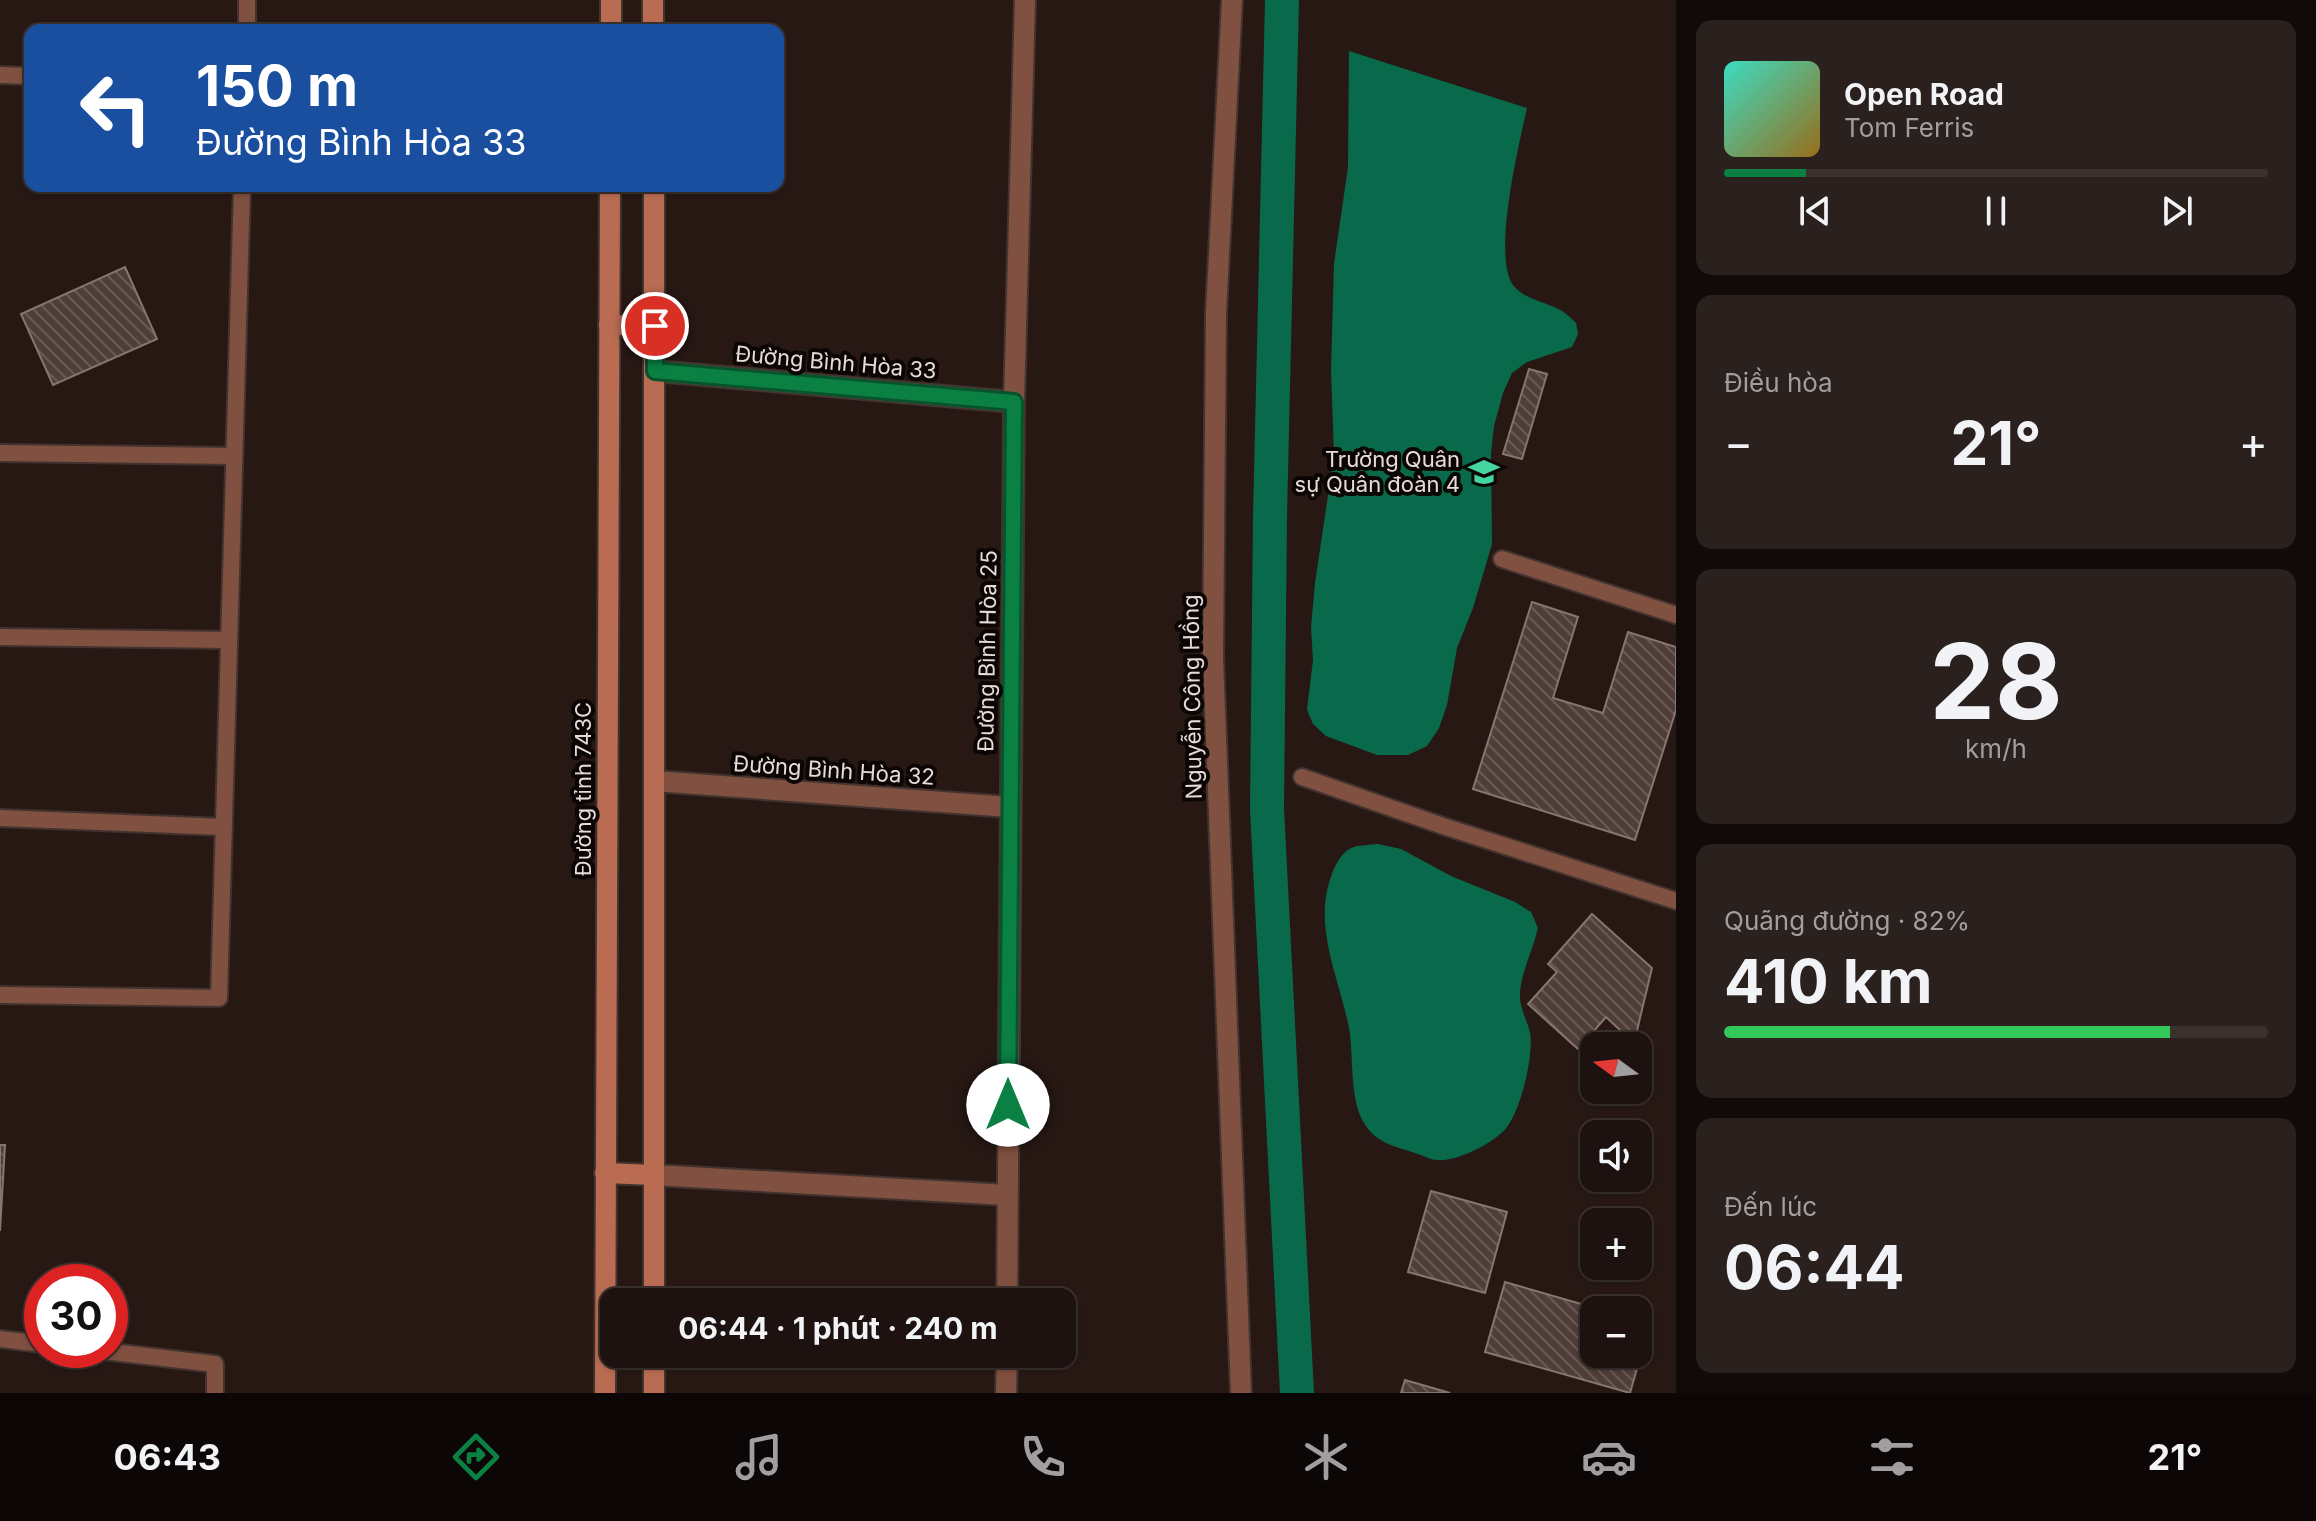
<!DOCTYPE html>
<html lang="vi">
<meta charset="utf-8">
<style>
:root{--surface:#1d120f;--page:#2a201d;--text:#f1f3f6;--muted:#a09e9e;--line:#3b322f;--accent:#0b8043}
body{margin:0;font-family:Inter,sans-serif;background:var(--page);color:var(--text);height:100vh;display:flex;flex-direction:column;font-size:30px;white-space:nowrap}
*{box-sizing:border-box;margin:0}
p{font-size:26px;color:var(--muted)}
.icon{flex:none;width:44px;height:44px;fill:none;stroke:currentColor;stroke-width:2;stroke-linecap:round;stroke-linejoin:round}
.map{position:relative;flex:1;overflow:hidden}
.panel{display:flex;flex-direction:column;gap:20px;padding:20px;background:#100a08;width:640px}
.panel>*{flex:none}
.hud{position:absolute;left:24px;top:24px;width:760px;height:168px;border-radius:16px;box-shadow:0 2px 6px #0004,0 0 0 2px var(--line);background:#1a4fa0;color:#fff;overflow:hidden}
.needle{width:52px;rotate:285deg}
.tools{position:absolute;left:1580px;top:1032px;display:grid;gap:16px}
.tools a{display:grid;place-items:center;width:72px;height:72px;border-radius:16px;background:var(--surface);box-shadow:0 2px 6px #0004,0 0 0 2px var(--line);font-size:40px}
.speed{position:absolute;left:24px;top:1264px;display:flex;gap:16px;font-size:40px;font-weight:700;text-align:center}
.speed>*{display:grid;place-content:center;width:104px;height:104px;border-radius:50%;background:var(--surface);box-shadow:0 2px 6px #0004,0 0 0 2px var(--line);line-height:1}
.speed .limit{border:12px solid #d22;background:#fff;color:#111}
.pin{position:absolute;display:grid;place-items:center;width:68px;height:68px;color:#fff;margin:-34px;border:4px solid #fff;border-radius:50%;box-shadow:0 2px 8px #0007}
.me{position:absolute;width:88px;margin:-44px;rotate:0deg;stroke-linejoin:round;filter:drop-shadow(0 0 6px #0008)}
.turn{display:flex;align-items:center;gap:28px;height:168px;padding:0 40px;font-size:36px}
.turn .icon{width:104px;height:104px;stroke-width:2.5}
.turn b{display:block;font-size:56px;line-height:68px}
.big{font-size:60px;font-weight:700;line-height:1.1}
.panel .tile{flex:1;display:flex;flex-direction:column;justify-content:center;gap:12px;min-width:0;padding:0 28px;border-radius:16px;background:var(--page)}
.panel .dial{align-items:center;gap:0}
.dial b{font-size:104px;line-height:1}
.song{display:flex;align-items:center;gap:24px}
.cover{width:96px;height:96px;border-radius:12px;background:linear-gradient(135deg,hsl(170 70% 55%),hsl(40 70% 35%))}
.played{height:8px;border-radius:4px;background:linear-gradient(90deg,var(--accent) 15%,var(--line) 15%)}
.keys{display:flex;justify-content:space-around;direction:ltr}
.heat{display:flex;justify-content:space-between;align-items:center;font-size:44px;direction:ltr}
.charge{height:12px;border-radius:6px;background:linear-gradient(90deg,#34c759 82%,var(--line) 0)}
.trip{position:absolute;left:600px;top:1288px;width:476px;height:80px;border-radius:16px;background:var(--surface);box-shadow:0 2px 6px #0004,0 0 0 2px var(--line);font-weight:700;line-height:80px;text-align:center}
.tab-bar{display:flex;height:128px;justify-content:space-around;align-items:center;background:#0c0706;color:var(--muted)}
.tab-bar .icon{width:56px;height:56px}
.tab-bar .selected{color:var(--accent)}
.tab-bar b{font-size:36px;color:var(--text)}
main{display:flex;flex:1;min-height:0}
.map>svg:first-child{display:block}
</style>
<main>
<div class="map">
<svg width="1676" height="1393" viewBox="0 0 1676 1393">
<defs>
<pattern id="building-back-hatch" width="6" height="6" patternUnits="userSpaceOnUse" patternTransform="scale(2)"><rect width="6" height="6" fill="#503f39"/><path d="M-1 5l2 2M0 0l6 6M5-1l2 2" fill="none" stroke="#695a55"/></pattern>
</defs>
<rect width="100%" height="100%" fill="#271814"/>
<!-- water -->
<g fill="#086a4b">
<path d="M1349,51L1527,108C1519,145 1492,255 1513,285C1524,300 1547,302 1562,311C1567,314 1572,319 1576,323L1578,334L1572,347L1527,362L1512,373L1503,393L1494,426L1491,453L1492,544L1473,608L1457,648L1447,705L1439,728L1427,746L1408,755H1377L1326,736L1313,724L1307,710L1313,660L1311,627L1315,583L1334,455L1331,370L1334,264L1348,167Z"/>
<path d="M1378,844L1401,849L1451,876L1515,902L1531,912L1538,928C1533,950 1522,970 1520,992C1519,1008 1527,1019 1530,1033C1534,1055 1521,1109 1507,1127C1496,1142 1457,1162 1438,1160C1430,1160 1422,1155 1415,1153C1394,1146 1376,1143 1364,1123C1349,1098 1354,1057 1349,1028C1339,977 1312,926 1332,874C1336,863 1342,851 1354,847C1361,845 1371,845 1378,844Z"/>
</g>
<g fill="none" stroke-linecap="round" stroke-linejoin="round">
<!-- canal -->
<polyline stroke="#086a4b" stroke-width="34" points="1282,0 1270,517 1267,809 1297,1393"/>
</g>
<!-- building -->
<g fill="url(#building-back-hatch)" stroke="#87756f" stroke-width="2">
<polygon points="125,267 157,339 53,385 21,314"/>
<polygon points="1529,369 1547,374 1522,459 1503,454"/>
<polygon points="1532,602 1578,617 1553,698 1603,713 1628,632 1676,647 1676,710 1635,840 1473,789"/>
<polygon points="1592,914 1652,968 1634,1043 1606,1017 1578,1049 1528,1004 1557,972 1548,964"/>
<polygon points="0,1145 5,1145 0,1231"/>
<polygon points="1431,1191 1507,1212 1485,1293 1408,1272"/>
<polygon points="1505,1282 1602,1310 1594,1310 1594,1354 1638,1354 1638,1320 1650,1323 1630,1393 1485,1352"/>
<polygon points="1405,1380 1450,1393 1401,1393"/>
</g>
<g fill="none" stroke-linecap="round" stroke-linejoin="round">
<!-- service casing -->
<g stroke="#42332f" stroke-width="20">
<g id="service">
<polyline points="247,30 247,0"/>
<polyline points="0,75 30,76"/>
<polyline points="0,453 234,456"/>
<polyline points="1502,559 1676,615"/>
<polyline points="0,637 229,640"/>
<polyline points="1302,777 1443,826 1676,901"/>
<polyline points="0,818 224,827"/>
<polyline points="0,995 219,998 242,186"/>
<polyline points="0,1339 42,1344"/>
<polyline points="95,1350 215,1364 215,1393"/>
</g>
</g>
<!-- minor casing -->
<g stroke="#42332f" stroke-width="24">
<g id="minor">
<polyline points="1232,0 1216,313 1213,658 1241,1393"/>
<polyline points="655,371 1014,402"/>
<polyline points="654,781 1010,807"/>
<polyline points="654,1175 1007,1195"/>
<polyline points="1007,1302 1014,402 1025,0"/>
<polyline points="1006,1393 1007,1354"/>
</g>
</g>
<!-- secondary casing -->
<g stroke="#42332f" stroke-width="24">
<g id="secondary">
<polyline points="653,0 653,30"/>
<polyline points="611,30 611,0"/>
<polyline points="609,325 655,326"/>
<polyline points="605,1173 654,1175"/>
<polyline points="654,1302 654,186"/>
<polyline points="605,1393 610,186"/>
<polyline points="654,1393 654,1354"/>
</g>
</g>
<!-- service -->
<use href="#service" stroke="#805040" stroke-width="16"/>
<!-- minor -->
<use href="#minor" stroke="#805040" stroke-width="20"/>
<!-- secondary -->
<use href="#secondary" stroke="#ba6c53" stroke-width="20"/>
</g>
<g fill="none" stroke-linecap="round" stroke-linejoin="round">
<!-- route casing -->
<g stroke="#07532c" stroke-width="20">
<polyline id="route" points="655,326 655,371 1014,402 1008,1105"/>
</g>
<!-- route -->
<use href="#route" stroke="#0b8043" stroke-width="14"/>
</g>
<!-- icons -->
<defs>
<g id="school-bare" transform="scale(2.4)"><path d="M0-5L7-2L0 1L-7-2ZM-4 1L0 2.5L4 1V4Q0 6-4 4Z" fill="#44d49f" stroke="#0b0604" stroke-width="2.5" paint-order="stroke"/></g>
</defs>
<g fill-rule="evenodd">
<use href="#school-bare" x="1484" y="472"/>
</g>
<g text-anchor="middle" stroke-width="8" stroke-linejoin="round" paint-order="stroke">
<!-- street labels -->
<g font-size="22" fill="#e6dbd8" stroke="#0b0604">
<text transform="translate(836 362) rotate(5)" y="8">Đường Bình Hòa 33</text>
<text transform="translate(987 651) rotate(-89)" y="8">Đường Bình Hòa 25</text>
<text transform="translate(1192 697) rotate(-91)" y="8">Nguyễn Công Hồng</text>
<text transform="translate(834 770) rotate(4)" y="8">Đường Bình Hòa 32</text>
<text transform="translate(583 789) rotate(-90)" y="8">Đường tỉnh 743C</text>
</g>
<!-- poi labels -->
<g font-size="22" fill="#e6dbd8" stroke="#0b0604" text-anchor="end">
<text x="1460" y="467">Trường Quân<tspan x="1460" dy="25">sự Quân đoàn 4</tspan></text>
</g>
</g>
</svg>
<div class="tools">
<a><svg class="needle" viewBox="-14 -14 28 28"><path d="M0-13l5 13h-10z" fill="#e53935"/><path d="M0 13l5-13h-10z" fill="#a09e9e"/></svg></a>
<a><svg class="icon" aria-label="sound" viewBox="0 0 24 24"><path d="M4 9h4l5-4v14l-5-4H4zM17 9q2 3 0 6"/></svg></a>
<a>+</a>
<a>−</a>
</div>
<div class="speed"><div class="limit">30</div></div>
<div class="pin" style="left:655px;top:326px;background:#d93025"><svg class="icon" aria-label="arrive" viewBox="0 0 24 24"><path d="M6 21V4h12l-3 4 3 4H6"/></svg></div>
<svg class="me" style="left:1008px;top:1105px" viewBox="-20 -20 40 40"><circle r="19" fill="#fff"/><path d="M0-13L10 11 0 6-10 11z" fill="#0b8043"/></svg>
<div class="trip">06:44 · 1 phút · 240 m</div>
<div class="hud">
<div class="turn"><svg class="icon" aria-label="left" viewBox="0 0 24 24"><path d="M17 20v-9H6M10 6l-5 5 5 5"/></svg><div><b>150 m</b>Đường Bình Hòa 33</div></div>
</div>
</div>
<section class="panel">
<div class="tile">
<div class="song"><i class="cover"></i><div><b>Open Road</b><p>Tom Ferris</p></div></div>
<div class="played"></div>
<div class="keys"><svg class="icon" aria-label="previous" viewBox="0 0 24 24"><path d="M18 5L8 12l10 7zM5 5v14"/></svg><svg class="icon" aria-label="pause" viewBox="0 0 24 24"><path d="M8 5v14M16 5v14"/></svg><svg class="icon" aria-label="next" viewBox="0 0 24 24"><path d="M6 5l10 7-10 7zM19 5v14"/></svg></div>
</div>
<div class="tile"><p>Điều hòa</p>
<div class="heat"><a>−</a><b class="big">21°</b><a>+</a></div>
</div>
<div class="tile dial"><b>28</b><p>km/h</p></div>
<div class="tile"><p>Quãng đường · 82%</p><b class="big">410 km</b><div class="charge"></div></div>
<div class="tile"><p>Đến lúc</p><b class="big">06:44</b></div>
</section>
</main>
<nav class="tab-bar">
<b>06:43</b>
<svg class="icon selected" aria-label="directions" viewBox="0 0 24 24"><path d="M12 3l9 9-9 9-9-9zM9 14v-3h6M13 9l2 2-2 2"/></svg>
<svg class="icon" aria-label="music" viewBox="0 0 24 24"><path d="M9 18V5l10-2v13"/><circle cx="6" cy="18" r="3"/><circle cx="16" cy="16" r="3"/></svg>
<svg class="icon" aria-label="phone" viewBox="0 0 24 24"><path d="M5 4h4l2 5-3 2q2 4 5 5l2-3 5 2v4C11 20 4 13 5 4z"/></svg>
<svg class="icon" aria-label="climate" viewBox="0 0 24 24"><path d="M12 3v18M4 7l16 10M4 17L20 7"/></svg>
<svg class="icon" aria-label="car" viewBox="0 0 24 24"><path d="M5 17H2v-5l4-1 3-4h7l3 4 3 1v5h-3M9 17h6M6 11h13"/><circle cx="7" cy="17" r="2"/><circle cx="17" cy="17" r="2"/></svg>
<svg class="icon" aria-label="filters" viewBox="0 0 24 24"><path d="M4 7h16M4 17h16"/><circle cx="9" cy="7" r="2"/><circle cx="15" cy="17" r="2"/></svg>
<b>21°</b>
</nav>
